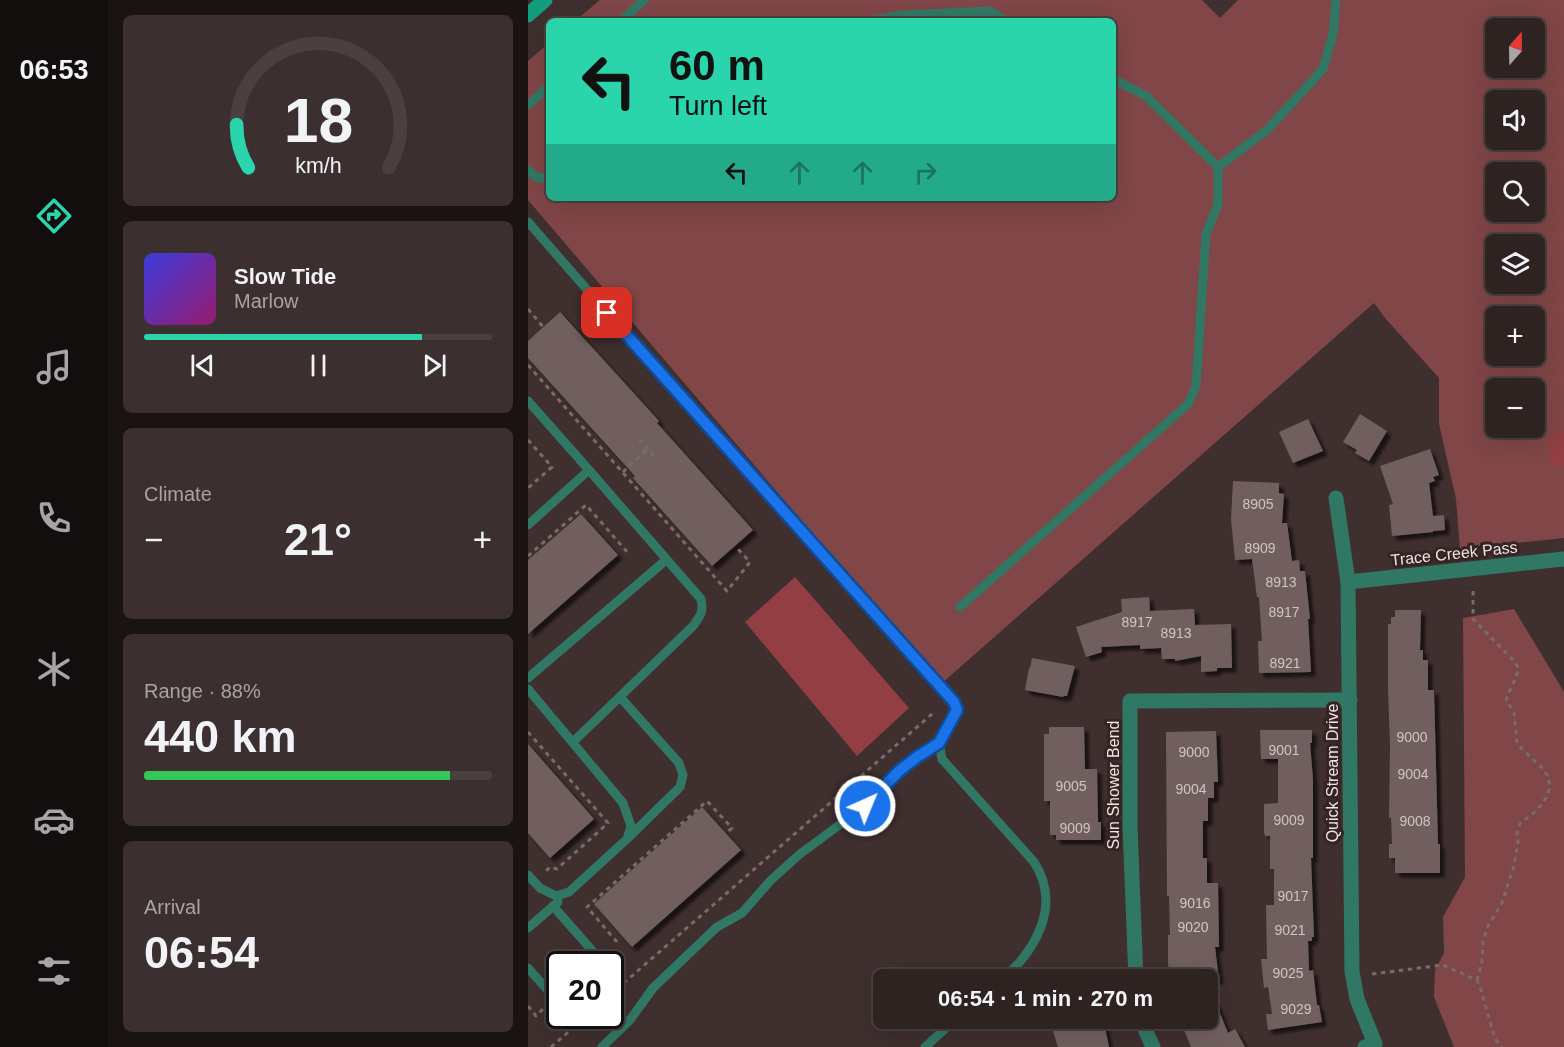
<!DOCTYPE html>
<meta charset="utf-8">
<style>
:root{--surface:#2f2322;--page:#3b2f2f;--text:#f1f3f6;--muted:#a7a4a5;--line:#4a4040;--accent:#2bd5ac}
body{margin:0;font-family:Helvetica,sans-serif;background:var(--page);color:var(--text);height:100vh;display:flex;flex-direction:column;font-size:22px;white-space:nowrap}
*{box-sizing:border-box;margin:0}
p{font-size:20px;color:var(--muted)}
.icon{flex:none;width:33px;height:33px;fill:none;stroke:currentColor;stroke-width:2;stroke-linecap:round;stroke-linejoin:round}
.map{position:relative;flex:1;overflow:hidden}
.panel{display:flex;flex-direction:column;gap:15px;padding:15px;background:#1a1313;width:420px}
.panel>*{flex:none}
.guide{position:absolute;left:18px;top:18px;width:570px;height:183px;border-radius:9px;box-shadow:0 6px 24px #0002,0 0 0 2px var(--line);background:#2bd5ac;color:#111;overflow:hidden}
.needle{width:39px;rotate:20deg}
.controls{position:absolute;left:957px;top:18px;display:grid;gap:12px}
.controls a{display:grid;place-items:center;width:60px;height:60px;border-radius:9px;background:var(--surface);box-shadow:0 6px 24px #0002,0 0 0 2px var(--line);font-size:30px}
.speed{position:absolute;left:18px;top:951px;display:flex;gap:12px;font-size:30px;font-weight:700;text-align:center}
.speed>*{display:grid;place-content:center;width:78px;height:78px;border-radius:50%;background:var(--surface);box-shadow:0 6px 24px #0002,0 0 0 2px var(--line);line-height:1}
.speed .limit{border:3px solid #111;border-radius:9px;background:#fff;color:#111}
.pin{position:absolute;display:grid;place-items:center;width:51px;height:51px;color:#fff;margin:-26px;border-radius:12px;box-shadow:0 3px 9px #0006}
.me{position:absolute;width:66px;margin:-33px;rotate:44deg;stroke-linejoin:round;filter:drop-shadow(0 0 4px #0008)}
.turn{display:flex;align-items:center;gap:21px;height:126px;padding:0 24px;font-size:27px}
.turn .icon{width:78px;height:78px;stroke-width:2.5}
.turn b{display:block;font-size:42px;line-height:51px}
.lanes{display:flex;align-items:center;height:57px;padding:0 24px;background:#0003;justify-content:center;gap:30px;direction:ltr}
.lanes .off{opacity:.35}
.big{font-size:45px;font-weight:800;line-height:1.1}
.panel .card{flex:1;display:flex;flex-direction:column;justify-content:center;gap:9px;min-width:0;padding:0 21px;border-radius:9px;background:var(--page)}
.panel .dial{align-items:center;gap:0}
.dial svg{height:156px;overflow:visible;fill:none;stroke:var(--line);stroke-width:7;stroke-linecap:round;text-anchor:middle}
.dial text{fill:var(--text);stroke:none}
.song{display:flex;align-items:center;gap:18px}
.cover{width:72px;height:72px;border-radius:9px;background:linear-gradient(135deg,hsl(240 70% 55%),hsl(320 70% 35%))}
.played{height:6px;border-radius:3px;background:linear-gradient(90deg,var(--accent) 80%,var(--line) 80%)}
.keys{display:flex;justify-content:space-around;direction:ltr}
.heat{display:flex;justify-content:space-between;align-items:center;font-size:33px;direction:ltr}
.charge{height:9px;border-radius:4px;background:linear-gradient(90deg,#34c759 88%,var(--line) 0)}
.trip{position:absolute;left:345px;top:969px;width:345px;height:60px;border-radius:9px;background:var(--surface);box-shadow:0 6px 24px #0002,0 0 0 2px var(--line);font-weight:800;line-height:60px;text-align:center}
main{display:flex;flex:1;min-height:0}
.tabs{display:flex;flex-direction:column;width:108px;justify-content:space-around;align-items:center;background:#130e0e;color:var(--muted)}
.tabs .icon{width:42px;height:42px}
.tabs .current{color:var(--accent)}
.tabs b{font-size:27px;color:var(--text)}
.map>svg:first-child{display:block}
</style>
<main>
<nav class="tabs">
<b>06:53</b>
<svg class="icon current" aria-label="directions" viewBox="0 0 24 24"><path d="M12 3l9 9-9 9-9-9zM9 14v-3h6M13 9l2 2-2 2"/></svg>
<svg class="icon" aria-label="music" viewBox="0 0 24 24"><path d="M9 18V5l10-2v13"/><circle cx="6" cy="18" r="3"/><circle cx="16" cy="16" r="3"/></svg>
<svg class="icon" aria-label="phone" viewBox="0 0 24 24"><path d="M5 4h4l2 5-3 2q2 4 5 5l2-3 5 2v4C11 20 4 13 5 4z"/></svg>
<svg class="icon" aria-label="climate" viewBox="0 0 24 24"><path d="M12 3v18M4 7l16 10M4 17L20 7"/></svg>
<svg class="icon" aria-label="car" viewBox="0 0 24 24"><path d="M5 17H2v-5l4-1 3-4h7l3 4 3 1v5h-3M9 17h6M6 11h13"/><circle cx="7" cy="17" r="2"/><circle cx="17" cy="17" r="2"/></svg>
<svg class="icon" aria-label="filters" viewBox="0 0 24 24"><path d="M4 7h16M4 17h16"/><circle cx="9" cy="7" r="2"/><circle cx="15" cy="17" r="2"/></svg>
</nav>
<section class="panel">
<div class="card dial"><svg viewBox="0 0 100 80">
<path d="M14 69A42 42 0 1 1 86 69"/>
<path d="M14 69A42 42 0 0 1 8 47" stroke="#2bd5ac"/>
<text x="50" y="56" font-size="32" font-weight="700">18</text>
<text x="50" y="72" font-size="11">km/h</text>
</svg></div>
<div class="card">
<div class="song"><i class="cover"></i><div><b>Slow Tide</b><p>Marlow</p></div></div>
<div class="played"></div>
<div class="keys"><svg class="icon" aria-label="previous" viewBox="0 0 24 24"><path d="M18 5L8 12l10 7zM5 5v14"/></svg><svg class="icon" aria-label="pause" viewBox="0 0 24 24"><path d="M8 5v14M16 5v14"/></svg><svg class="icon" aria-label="next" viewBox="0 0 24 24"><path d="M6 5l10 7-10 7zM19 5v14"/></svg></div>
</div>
<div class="card"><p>Climate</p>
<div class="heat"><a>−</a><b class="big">21°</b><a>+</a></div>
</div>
<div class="card"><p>Range · 88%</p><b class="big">440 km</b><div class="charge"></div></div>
<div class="card"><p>Arrival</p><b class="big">06:54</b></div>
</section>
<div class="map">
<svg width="1036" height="1047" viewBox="0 0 1036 1047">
<defs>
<filter id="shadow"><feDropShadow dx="4.5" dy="4.5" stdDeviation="1.5" flood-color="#0009"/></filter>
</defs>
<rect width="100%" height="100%" fill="#3f2f2e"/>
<!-- green -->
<g fill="#814647" fill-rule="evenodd">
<path d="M72,0H674L692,18L710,0H1036V538L932,549L928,499L911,424V378L857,318L846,303L413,684L0,200V61L21,43V198H585V21H47ZM968,28H1006V68H968ZM968,100H1006V140H968ZM968,172H1006V212H968ZM968,244H1006V284H968ZM968,316H1006V356H968ZM968,388H1006V428H968Z"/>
<polygon points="986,609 1036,692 1036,1047 926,1047 906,997 907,970 916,953 915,917 937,877 935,618"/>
</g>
<!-- water -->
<polygon fill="#923e42" points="267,577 381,708 329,756 217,622"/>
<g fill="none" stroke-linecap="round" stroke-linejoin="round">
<!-- river -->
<polyline stroke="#923e42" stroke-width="30" points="1036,446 1036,452"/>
</g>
<!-- building -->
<g fill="#715f5f" filter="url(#shadow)">
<polygon points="32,312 131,421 129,423 225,530 184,566 105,478 107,476 0,358 0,341"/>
<polygon points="832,414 859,431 841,461 827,453 829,450 815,442"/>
<polygon points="780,419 795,451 765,463 751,432"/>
<polygon points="902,449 911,475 905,477 907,481 901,483 905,516 916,515 917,530 905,531 905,532 864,536 861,505 865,504 852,466"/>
<polygon points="705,481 751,483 751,493 756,494 754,523 759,523 764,561 771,560 772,571 777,571 782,619 780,619 783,672 731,673 730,641 734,641 731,597 729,597 724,559 707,560 703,520"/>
<polygon points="53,514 90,555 0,634 0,560"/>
<polygon points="621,597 622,611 666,609 667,625 703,624 704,668 689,668 689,671 673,672 673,656 647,661 647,659 634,659 633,648 612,649 612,645 573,647 574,652 558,657 548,627 594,612 593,599"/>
<polygon points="867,610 893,610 892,650 895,650 895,660 900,660 900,690 906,690 910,844 912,844 912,873 867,873 867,858 861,858 861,844 864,844 863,817 861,818 862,746 860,689 860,624 863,624 863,617 867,617"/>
<polygon points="504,658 547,666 539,696 536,696 535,697 497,690 501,668 502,668"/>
<polygon points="521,727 556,727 557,769 569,769 570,822 573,822 573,840 528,840 528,835 522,835 522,801 516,801 516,734 521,734"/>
<polygon points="732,730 784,730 784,743 782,743 785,780 785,858 783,858 786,937 784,937 784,941 780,941 781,971 785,970 789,1005 791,1005 794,1022 740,1030 738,1014 744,1014 740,987 736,988 733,959 739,959 738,905 746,905 746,869 742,869 742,836 737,836 736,832 736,804 750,803 750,759 733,759"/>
<polygon points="688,731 690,782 686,782 686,798 680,798 680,821 675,821 675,858 679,858 679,883 690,883 691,947 687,947 691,980 642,980 640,963 640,935 642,935 641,896 639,896 638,732"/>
<polygon points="0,744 66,819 22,858 0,833"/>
<polygon points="174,807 213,850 104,947 66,904"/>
<polygon points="680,984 700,1033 707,1029 717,1047 663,1047 651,1018 680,1018"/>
<polygon points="521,1018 575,1018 581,1047 530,1047"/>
</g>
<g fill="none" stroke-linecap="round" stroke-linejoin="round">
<!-- path -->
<g stroke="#796b6a" stroke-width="3" stroke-dasharray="4.5 4.5" stroke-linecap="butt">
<polyline points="0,309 15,327"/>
<polyline points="0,365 199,591 222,562 207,546"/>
<polyline points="111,439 128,458"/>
<polyline points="0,440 24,467 0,488"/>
<polyline points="95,472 119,449"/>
<polyline points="0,556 58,505 101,554"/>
<polyline points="945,591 945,619 986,661 991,669 978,700 986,712 989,744 1012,766 1020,776 1022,787 1018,798 1009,810 992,824 989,832 990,841 986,866 974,903 960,926 955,941 954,961 949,980"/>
<polyline points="0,732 80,823 29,869 22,867 16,873"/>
<polyline points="89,942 59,907 179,801 204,828 198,833"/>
<polyline points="844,974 915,965 949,980 953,990 967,1039 974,1047"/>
<polyline points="82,995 404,714"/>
<polyline points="0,1006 8,1016 17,1007"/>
<polyline points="23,1047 59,1016"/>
</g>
<!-- service -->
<g stroke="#317864" stroke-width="9">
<polyline points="93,21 116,0"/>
<polyline points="342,21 374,15 462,11 477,21"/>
<polyline points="585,79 618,96 690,167 739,130 795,69 805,34 808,0"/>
<polyline points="0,105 21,86"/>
<polyline points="0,170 8,177 21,179"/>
<path d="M0,222L138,380L426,702L429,710L411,743L414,759L506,862C534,905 508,950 474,980"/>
<polyline points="0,401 61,470 0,525"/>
<polyline points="432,607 660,404 668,386 678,234 690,204 690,167"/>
<polyline points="0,678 138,560"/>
<polyline points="0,689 95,803 103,826 99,839 41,892 28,896 12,888 0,875"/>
<polyline points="92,697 151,763 155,775 152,787 100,838"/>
<path d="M45,742L165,626C172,616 176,612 173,599L61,470"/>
<polyline points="25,906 76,964"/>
<polyline points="0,928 30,902"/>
<polyline points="0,968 32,1004"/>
<polyline points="74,1047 102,1020 125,988 189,927 214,913 243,880 272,854 337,806 371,771 389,757 411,743"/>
<polyline points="397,1047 429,1018"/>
</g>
<!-- minor -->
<g stroke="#317864" stroke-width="15">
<polyline points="808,498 820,582 824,971 829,999 847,1044 837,1047"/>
<polyline points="820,582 1036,559"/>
<polyline points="608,980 602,826 602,701 822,700"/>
<polyline points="614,1018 616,1027 625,1047"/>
</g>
<!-- secondary -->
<polyline stroke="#129e7e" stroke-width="15" points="0,15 17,0"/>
</g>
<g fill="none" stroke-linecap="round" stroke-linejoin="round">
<!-- route casing -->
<g stroke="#114b97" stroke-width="15">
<polyline id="route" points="79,313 426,702 429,710 411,743 389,757 371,771 337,806"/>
</g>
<!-- route -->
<use href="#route" stroke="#1a73e8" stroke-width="10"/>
</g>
<g text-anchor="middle" stroke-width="6" stroke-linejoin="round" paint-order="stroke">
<!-- number labels -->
<g font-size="14" fill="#d0c3c2">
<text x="730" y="509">8905</text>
<text x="732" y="553">8909</text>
<text x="753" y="587">8913</text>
<text x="756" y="617">8917</text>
<text x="609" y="627">8917</text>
<text x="648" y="638">8913</text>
<text x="757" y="668">8921</text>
<text x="884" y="742">9000</text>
<text x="756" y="755">9001</text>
<text x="666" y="757">9000</text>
<text x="885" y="779">9004</text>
<text x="543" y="791">9005</text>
<text x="663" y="794">9004</text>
<text x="761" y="825">9009</text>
<text x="887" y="826">9008</text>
<text x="547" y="833">9009</text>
<text x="765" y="901">9017</text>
<text x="667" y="908">9016</text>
<text x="665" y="932">9020</text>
<text x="762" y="935">9021</text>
<text x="760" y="978">9025</text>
<text x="768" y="1014">9029</text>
</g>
<!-- street labels -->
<g font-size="16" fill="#efe4e3" stroke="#342524">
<text transform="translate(926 553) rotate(-6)" y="6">Trace Creek Pass</text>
<text transform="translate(804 773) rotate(-90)" y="6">Quick Stream Drive</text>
<text transform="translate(585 785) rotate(-90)" y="6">Sun Shower Bend</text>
</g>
</g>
</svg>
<div class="controls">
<a><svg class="needle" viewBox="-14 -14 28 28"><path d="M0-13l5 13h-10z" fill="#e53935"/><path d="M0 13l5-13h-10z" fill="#a7a4a5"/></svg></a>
<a><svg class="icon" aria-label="sound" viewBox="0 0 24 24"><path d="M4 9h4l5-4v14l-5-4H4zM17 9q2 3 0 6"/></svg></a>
<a><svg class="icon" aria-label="search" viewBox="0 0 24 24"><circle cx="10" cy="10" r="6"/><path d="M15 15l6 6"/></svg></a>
<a><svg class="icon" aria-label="layers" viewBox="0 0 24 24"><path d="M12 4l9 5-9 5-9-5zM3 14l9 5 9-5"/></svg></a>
<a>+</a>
<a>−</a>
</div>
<div class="speed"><div class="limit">20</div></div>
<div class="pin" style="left:79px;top:313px;background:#d93025"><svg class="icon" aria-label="arrive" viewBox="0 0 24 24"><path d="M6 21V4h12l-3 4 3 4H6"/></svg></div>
<svg class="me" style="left:337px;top:806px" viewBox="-20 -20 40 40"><circle r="17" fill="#1a73e8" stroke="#fff" stroke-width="3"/><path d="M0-11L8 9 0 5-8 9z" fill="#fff"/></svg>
<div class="trip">06:54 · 1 min · 270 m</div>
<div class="guide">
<div class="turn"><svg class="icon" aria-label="left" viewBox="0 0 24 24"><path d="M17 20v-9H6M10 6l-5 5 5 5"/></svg><div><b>60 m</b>Turn left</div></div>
<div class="lanes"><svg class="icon" aria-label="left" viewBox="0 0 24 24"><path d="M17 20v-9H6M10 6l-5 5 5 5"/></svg><svg class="icon off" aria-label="ahead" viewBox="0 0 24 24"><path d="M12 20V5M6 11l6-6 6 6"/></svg><svg class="icon off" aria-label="ahead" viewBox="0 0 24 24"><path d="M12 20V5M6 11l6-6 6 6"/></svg><svg class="icon off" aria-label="right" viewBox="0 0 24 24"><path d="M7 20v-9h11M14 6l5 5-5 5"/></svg></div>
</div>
</div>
</main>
